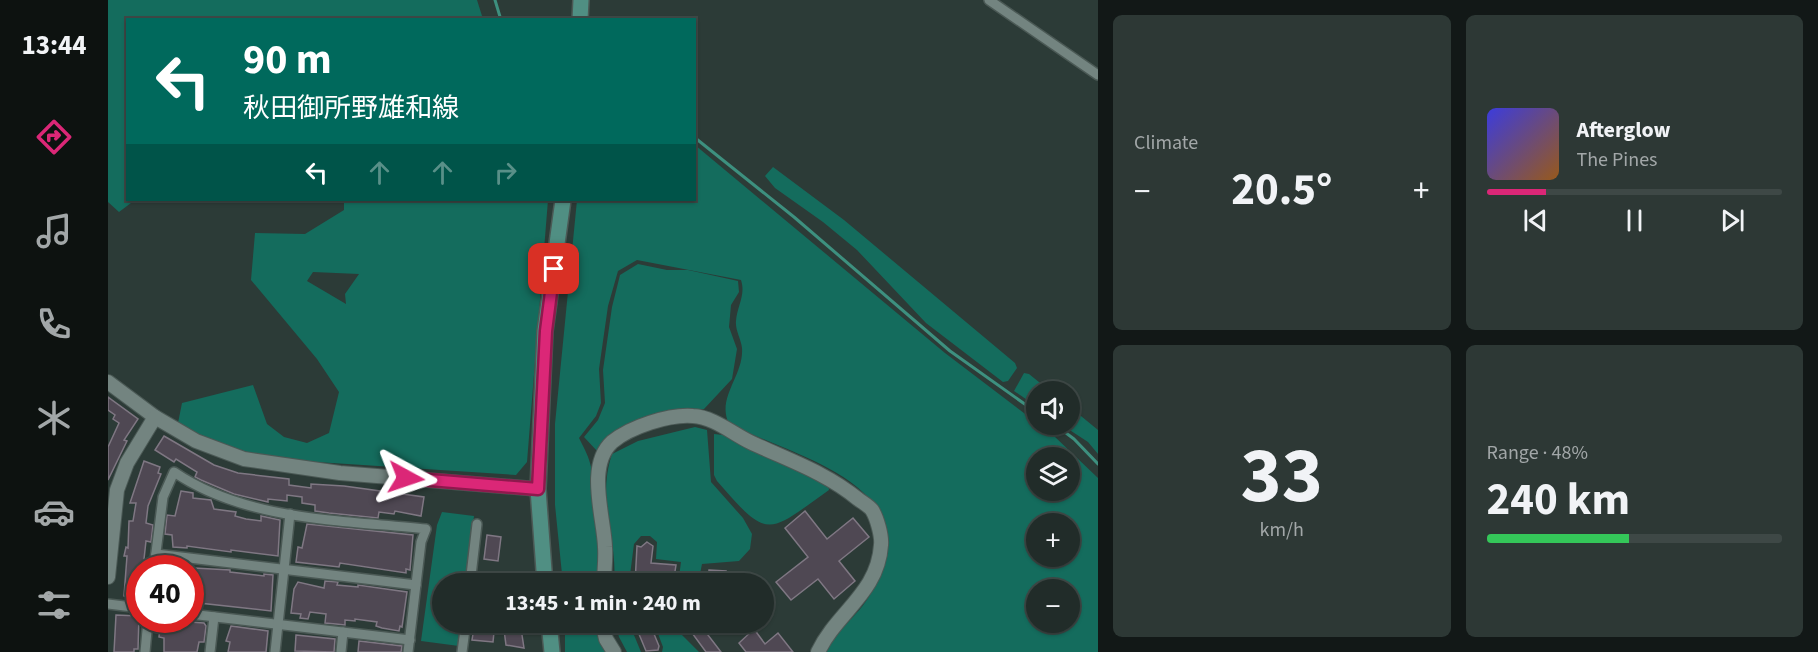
<!DOCTYPE html>
<meta charset="utf-8">
<style>
:root{--surface:#212c29;--page:#2d3835;--text:#f1f3f6;--muted:#a2a7a8;--line:#3e4846;--accent:#db2777}
body{margin:0;font-family:"Source Sans 3","Noto Sans JP",sans-serif;background:var(--page);color:var(--text);height:100vh;display:flex;flex-direction:column;font-size:22px;white-space:nowrap}
*{box-sizing:border-box;margin:0}
p{font-size:20px;color:var(--muted)}
.icon{flex:none;width:33px;height:33px;fill:none;stroke:currentColor;stroke-width:2;stroke-linecap:round;stroke-linejoin:round}
.map{position:relative;flex:1;overflow:hidden}
.details{display:flex;flex-direction:column;gap:15px;padding:15px;background:#121817;width:720px}
.details>*{flex:none}
.guide{position:absolute;left:18px;top:18px;width:570px;height:183px;border-radius:0px;box-shadow:0 2px 4px #0004,0 0 0 2px var(--line);background:#00695c;color:#fff;overflow:hidden}
.fabs{position:absolute;left:918px;top:381px;display:grid;gap:12px}
.fabs a{display:grid;place-items:center;width:54px;height:54px;border-radius:50%;background:var(--surface);box-shadow:0 2px 4px #0004,0 0 0 2px var(--line);font-size:30px}
.speed{position:absolute;left:18px;top:555px;display:flex;gap:12px;font-size:30px;font-weight:700;text-align:center}
.speed>*{display:grid;place-content:center;width:78px;height:78px;border-radius:50%;background:var(--surface);box-shadow:0 2px 4px #0004,0 0 0 2px var(--line);line-height:1}
.speed .limit{border:9px solid #d22;background:#fff;color:#111}
.pin{position:absolute;display:grid;place-items:center;width:51px;height:51px;color:#fff;margin:-26px;border-radius:12px;box-shadow:0 3px 9px #0006}
.me{position:absolute;width:66px;margin:-33px;rotate:95deg;stroke-linejoin:round;filter:drop-shadow(0 0 4px #0008)}
.turn{display:flex;align-items:center;gap:21px;height:126px;padding:0 18px;font-size:27px}
.turn .icon{width:78px;height:78px;stroke-width:2.5}
.turn b{display:block;font-size:42px;line-height:51px}
.lanes{display:flex;align-items:center;height:57px;padding:0 18px;background:#0003;justify-content:center;gap:30px;direction:ltr}
.lanes .off{opacity:.35}
.big{font-size:45px;font-weight:700;line-height:1.1}
.details .widget{flex:1;display:flex;flex-direction:column;justify-content:center;gap:9px;min-width:0;padding:0 21px;border-radius:9px;background:var(--page)}
.details .dial{align-items:center;gap:0}
.dial b{font-size:78px;line-height:1}
.song{display:flex;align-items:center;gap:18px}
.cover{width:72px;height:72px;border-radius:9px;background:linear-gradient(135deg,hsl(240 70% 55%),hsl(30 70% 35%))}
.played{height:6px;border-radius:3px;background:linear-gradient(90deg,var(--accent) 20%,var(--line) 20%)}
.keys{display:flex;justify-content:space-around;direction:ltr}
.heat{display:flex;justify-content:space-between;align-items:center;font-size:33px;direction:ltr}
.charge{height:9px;border-radius:4px;background:linear-gradient(90deg,#34c759 48%,var(--line) 0)}
.details .tiles{flex:1;display:grid;gap:15px;grid-template-columns:repeat(2,1fr)}
.trip{position:absolute;left:324px;top:573px;width:342px;height:60px;border-radius:30px;background:var(--surface);box-shadow:0 2px 4px #0004,0 0 0 2px var(--line);font-weight:700;line-height:60px;text-align:center}
main{display:flex;flex:1;min-height:0}
.menu{display:flex;flex-direction:column;width:108px;justify-content:space-around;align-items:center;background:#0d1210;color:var(--muted)}
.menu .icon{width:42px;height:42px}
.menu .current{color:var(--accent)}
.menu b{font-size:27px;color:var(--text)}
.map>svg:first-child{display:block}
</style>
<main>
<nav class="menu">
<b>13:44</b>
<svg class="icon current" aria-label="directions" viewBox="0 0 24 24"><path d="M12 3l9 9-9 9-9-9zM9 14v-3h6M13 9l2 2-2 2"/></svg>
<svg class="icon" aria-label="music" viewBox="0 0 24 24"><path d="M9 18V5l10-2v13"/><circle cx="6" cy="18" r="3"/><circle cx="16" cy="16" r="3"/></svg>
<svg class="icon" aria-label="phone" viewBox="0 0 24 24"><path d="M5 4h4l2 5-3 2q2 4 5 5l2-3 5 2v4C11 20 4 13 5 4z"/></svg>
<svg class="icon" aria-label="climate" viewBox="0 0 24 24"><path d="M12 3v18M4 7l16 10M4 17L20 7"/></svg>
<svg class="icon" aria-label="car" viewBox="0 0 24 24"><path d="M5 17H2v-5l4-1 3-4h7l3 4 3 1v5h-3M9 17h6M6 11h13"/><circle cx="7" cy="17" r="2"/><circle cx="17" cy="17" r="2"/></svg>
<svg class="icon" aria-label="filters" viewBox="0 0 24 24"><path d="M4 7h16M4 17h16"/><circle cx="9" cy="7" r="2"/><circle cx="15" cy="17" r="2"/></svg>
</nav>
<div class="map">
<svg width="990" height="652" viewBox="0 0 990 652">
<rect width="100%" height="100%" fill="#2c3b37"/>
<!-- green -->
<g fill="#146c5d" fill-rule="evenodd">
<polygon points="0,0 369,0 375,19 20,20 20,200 27,200 11,212 0,202"/>
<path d="M587,145L837,353L946,436L990,478V652H718C728,630 750,616 762,595C824,485 694,460 621,424C608,397 636,376 634,348C633,339 627,330 628,321C629,306 638,295 633,280L529,260L510,271L500,306L491,369L493,403L488,416L471,438C475,446 480,455 482,463C491,495 491,551 489,583L455,584L447,505V424L469,200H586ZM928,458H962V490H928ZM928,524H962V556H928ZM928,590H962V622H928Z"/>
<polygon points="665,167 736,220 907,363 909,368 900,381 895,382 818,323 749,250 715,222 667,188 657,176"/>
<path d="M236,200H440L419,462L408,475L162,459L108,445L70,423L74,403L145,385L159,424L176,437L199,443L221,433L231,392L209,359L143,280L147,233L197,234L236,210ZM205,272L251,274L237,294L238,304L199,281Z"/>
<polygon points="530,264 559,270 580,270 630,281 631,292 623,305 621,327 629,349 624,379 596,409 557,412 490,452 476,437 490,420 497,403 495,370 504,307 512,275"/>
<polygon points="916,373 921,374 942,391 928,392 928,406 906,391"/>
<polygon points="962,407 990,430 990,454 980,442 954,425 962,424"/>
<path d="M587,427L599,430L603,482L635,518L644,534L642,549L631,561L594,564L591,579L571,577L573,562L548,559L549,542L542,536H533L526,544L521,583H506C510,536 488,503 504,454L530,441Z"/>
<path d="M606,434L615,435L691,467L720,484L721,490C659,534 661,541 609,481L606,475Z"/>
<polygon points="334,512 366,516 358,583 334,584 334,622 353,623 351,646 313,641 329,525"/>
<polygon points="457,623 488,623 490,637 498,652 457,652"/>
<polygon points="507,623 521,623 533,652 519,652 511,637"/>
<polygon points="546,623 571,623 570,631 591,652 554,652 555,647"/>
</g>
<g fill="none" stroke-linecap="round" stroke-linejoin="round">
<!-- stream -->
<g stroke="#3d907f" stroke-width="3">
<polyline points="387,0 393,20"/>
<polyline points="586,137 686,217 842,351 928,412"/>
<polyline points="946,424 966,439 990,464"/>
</g>
</g>
<!-- building -->
<g fill="#4f4853" stroke="#7f7783" stroke-width="1.5">
<polygon points="0,397 30,419 16,440 19,441 0,480 0,447 11,423 5,419 7,415 0,410"/>
<polygon points="56,436 106,465 130,473 181,479 181,485 203,488 203,484 236,486 316,497 313,516 287,511 286,514 271,512 270,518 221,513 207,511 207,505 194,503 194,497 179,495 179,501 160,499 160,502 126,494 93,480 87,477 89,472 68,459 66,462 47,450"/>
<polygon points="36,461 52,467 50,473 53,474 40,506 38,523 45,525 43,542 38,541 35,568 32,568 29,599 16,596 19,556 16,556 18,547 20,548 21,521 25,521 28,503 22,503"/>
<polygon points="73,491 85,493 85,498 103,500 106,509 128,512 127,516 138,519 153,521 153,516 172,520 170,556 123,550 123,552 79,546 79,548 65,547 64,535 57,534 59,515 67,516"/>
<polygon points="697,511 719,539 745,518 761,537 731,561 747,581 726,599 710,579 683,600 668,582 700,557 677,528"/>
<polygon points="199,524 305,535 302,570 298,569 298,573 232,563 231,567 188,562 190,547 194,548"/>
<polygon points="379,535 393,537 390,561 376,559"/>
<polygon points="539,542 545,546 543,563 568,565 565,584 527,584 529,546 533,547"/>
<polygon points="86,568 122,570 122,572 156,576 156,574 165,575 163,611 82,602"/>
<polygon points="601,570 618,571 616,584 600,584"/>
<polygon points="217,581 230,582 229,585 250,587 250,585 299,592 294,627 292,626 291,631 274,628 268,626 269,622 247,619 247,621 237,620 237,625 228,624 217,623 218,614 202,612 200,619 192,618 193,614 183,613 186,589 190,582 216,588"/>
<polygon points="8,615 31,616 30,649 26,649 26,652 6,652"/>
<polygon points="53,620 96,623 98,626 96,642 91,642 89,652 56,652 56,638 51,637"/>
<polygon points="367,622 387,622 385,642 364,640"/>
<polygon points="395,622 412,622 416,648 398,645"/>
<polygon points="526,622 541,622 551,646 550,650 538,651"/>
<polygon points="576,622 590,622 613,652 598,652"/>
<polygon points="123,626 160,631 158,652 120,652 122,642 118,641"/>
<polygon points="646,629 657,644 670,633 685,652 638,652 631,643"/>
<polygon points="188,635 227,639 226,652 187,651"/>
<polygon points="251,641 294,646 293,652 250,652"/>
</g>
<g fill="none" stroke-linecap="round" stroke-linejoin="round">
<!-- street casing -->
<g stroke="#4b5955" stroke-width="12">
<g id="street">
<polyline points="881,0 990,75"/>
<polyline points="48,554 308,585"/>
<path d="M46,568L55,497L66,472C138,521 234,520 318,529L313,542L300,652"/>
<polyline points="362,584 369,524"/>
<polyline points="0,604 32,608"/>
<polyline points="82,614 302,640"/>
<polyline points="37,652 40,620"/>
<polyline points="102,652 106,617"/>
<polyline points="167,652 182,514"/>
<polyline points="233,652 235,632"/>
<polyline points="354,652 358,622"/>
</g>
</g>
<!-- secondary casing -->
<g stroke="#4b5955" stroke-width="16">
<g id="secondary">
<polyline points="0,382 47,417 88,441 136,459 232,473 430,489"/>
<polyline points="0,577 9,490 19,463 47,417"/>
<path d="M496,584C496,572 498,559 497,547C496,517 478,466 504,442C522,427 561,414 585,416C605,417 624,433 642,442C680,460 717,472 750,499C754,502 761,506 764,510C769,518 774,536 773,545C770,593 729,612 710,652"/>
<polyline points="494,622 498,639 506,652"/>
</g>
</g>
<!-- primary casing -->
<g stroke="#4b5955" stroke-width="18">
<g id="primary">
<polyline points="472,20 473,0"/>
<polyline points="437,584 430,489 437,331 455,200"/>
<polyline points="441,622 444,652"/>
</g>
</g>
<!-- street -->
<use href="#street" stroke="#738480" stroke-width="9"/>
<!-- secondary -->
<use href="#secondary" stroke="#738480" stroke-width="14"/>
<!-- primary -->
<use href="#primary" stroke="#508f83" stroke-width="15"/>
</g>
<g fill="none" stroke-linecap="round" stroke-linejoin="round">
<!-- route casing -->
<g stroke="#8e194d" stroke-width="15">
<polyline id="route" points="298,478 430,489 438,331 446,269"/>
</g>
<!-- route -->
<use href="#route" stroke="#db2777" stroke-width="10"/>
</g>
</svg>
<div class="fabs">
<a><svg class="icon" aria-label="sound" viewBox="0 0 24 24"><path d="M4 9h4l5-4v14l-5-4H4zM17 9q2 3 0 6"/></svg></a>
<a><svg class="icon" aria-label="layers" viewBox="0 0 24 24"><path d="M12 4l9 5-9 5-9-5zM3 14l9 5 9-5"/></svg></a>
<a>+</a>
<a>−</a>
</div>
<div class="speed"><div class="limit">40</div></div>
<div class="pin" style="left:446px;top:269px;background:#d93025"><svg class="icon" aria-label="arrive" viewBox="0 0 24 24"><path d="M6 21V4h12l-3 4 3 4H6"/></svg></div>
<svg class="me" style="left:298px;top:478px" viewBox="-20 -20 40 40"><path d="M0-17L14 15 0 8-14 15z" fill="#db2777" stroke="#fff" stroke-width="4"/></svg>
<div class="trip">13:45 · 1 min · 240 m</div>
<div class="guide">
<div class="turn"><svg class="icon" aria-label="left" viewBox="0 0 24 24"><path d="M17 20v-9H6M10 6l-5 5 5 5"/></svg><div><b>90 m</b>秋田御所野雄和線</div></div>
<div class="lanes"><svg class="icon" aria-label="left" viewBox="0 0 24 24"><path d="M17 20v-9H6M10 6l-5 5 5 5"/></svg><svg class="icon off" aria-label="ahead" viewBox="0 0 24 24"><path d="M12 20V5M6 11l6-6 6 6"/></svg><svg class="icon off" aria-label="ahead" viewBox="0 0 24 24"><path d="M12 20V5M6 11l6-6 6 6"/></svg><svg class="icon off" aria-label="right" viewBox="0 0 24 24"><path d="M7 20v-9h11M14 6l5 5-5 5"/></svg></div>
</div>
</div>
<section class="details">
<div class="tiles">
<div class="widget"><p>Climate</p>
<div class="heat"><a>−</a><b class="big">20.5°</b><a>+</a></div>
</div>
<div class="widget">
<div class="song"><i class="cover"></i><div><b>Afterglow</b><p>The Pines</p></div></div>
<div class="played"></div>
<div class="keys"><svg class="icon" aria-label="previous" viewBox="0 0 24 24"><path d="M18 5L8 12l10 7zM5 5v14"/></svg><svg class="icon" aria-label="pause" viewBox="0 0 24 24"><path d="M8 5v14M16 5v14"/></svg><svg class="icon" aria-label="next" viewBox="0 0 24 24"><path d="M6 5l10 7-10 7zM19 5v14"/></svg></div>
</div>
<div class="widget dial"><b>33</b><p>km/h</p></div>
<div class="widget"><p>Range · 48%</p><b class="big">240 km</b><div class="charge"></div></div>
</div>
</section>
</main>
